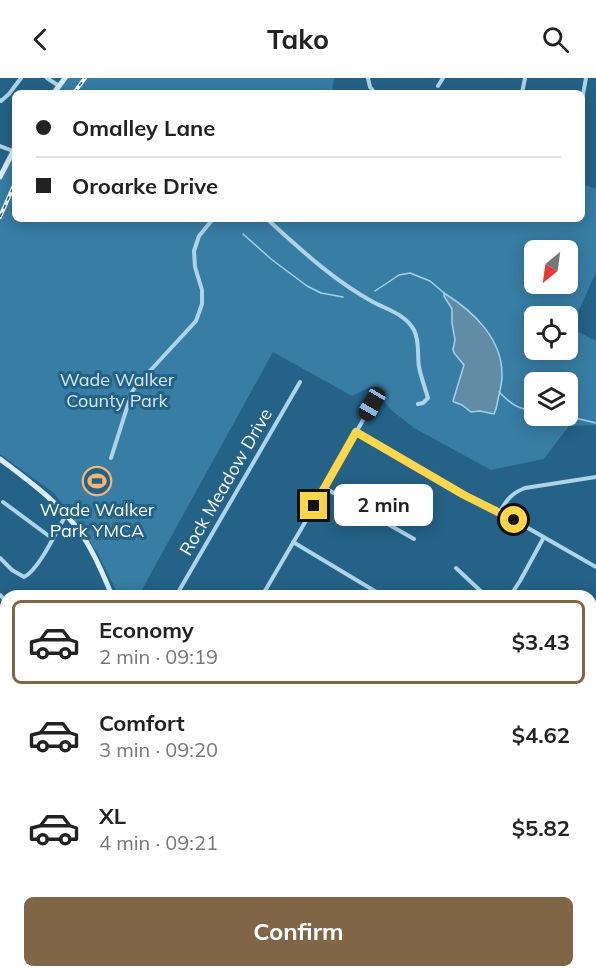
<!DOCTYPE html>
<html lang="en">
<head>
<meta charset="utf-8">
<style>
  body { margin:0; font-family:Mulish,sans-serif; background:#f6f6f6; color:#222; height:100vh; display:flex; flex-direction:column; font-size:22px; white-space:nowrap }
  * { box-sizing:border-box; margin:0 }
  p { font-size:20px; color:#767676 }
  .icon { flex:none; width:33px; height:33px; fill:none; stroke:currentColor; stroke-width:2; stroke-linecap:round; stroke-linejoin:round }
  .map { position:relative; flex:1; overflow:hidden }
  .drawer { position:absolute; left:0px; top:512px; width:597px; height:388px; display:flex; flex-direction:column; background:#fff; border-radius:18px 18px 0 0; box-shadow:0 3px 15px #0003 }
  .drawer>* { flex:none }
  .guide { position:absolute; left:12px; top:12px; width:573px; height:132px; border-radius:9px; box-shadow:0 3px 15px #0003; display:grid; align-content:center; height:132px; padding:0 24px; background:#fff }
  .needle { width:39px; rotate:209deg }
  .controls { position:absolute; left:524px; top:162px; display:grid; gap:12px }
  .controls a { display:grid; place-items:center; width:54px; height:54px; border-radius:9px; background:#fff; box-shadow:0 3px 15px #0003; font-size:30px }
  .end { position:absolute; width:27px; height:27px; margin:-14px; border:8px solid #ffd54a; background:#111; box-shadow:0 0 0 3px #111 }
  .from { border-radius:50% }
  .bubble { position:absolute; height:42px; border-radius:9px; background:#fff; box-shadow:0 3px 15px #0003; font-size:20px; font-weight:700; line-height:42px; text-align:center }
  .car { position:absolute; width:18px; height:36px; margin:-18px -9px; border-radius:8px; box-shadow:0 0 4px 2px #0007; background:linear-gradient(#222 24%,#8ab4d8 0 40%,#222 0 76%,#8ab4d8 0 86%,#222 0) }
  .guide b { display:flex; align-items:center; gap:21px; height:57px; font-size:22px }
  .guide b+b { border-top:2px solid #e0e0e0 }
  .guide i { width:15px; height:15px; background:#222 }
  ul { padding:10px 0 0; list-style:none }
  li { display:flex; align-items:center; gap:18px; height:84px; margin:0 12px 9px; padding:0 12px; border:3px solid transparent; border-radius:9px }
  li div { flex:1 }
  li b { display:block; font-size:22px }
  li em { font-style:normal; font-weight:700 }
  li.current { border-color:#806546 }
  li>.icon { width:54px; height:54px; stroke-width:1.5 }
  .primary-button { display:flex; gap:12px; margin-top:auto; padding:12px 24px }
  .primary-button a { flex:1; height:69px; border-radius:9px; background:#806546; color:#fff; font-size:24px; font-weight:700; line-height:69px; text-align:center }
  header { display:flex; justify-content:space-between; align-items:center; height:78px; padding:0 24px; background:#fff; font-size:27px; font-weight:700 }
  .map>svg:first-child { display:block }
  .green { fill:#387da4; fill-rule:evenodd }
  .water { fill:#628ca5; stroke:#a3d1ea; stroke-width:1.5 }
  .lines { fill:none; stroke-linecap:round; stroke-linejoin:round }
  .stream { stroke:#a3d1ea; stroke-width:1.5 }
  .minor { stroke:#afd4e9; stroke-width:4 }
  .tertiary { stroke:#afd4e9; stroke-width:4.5 }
  .secondary { stroke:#d9ecf7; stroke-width:5 }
  .rail-casing { stroke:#fff; stroke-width:4 }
  .rail { stroke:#246287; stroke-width:1.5; stroke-dasharray:4.5; stroke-linecap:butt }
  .route { stroke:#ffd54a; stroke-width:8 }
  .labels { text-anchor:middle; stroke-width:6; stroke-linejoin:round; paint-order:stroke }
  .park-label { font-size:18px; fill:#d3eaf7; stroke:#246287 }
  .street-label { font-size:18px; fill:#fff; stroke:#246287 }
  .poi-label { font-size:18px; fill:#fff; stroke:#246287 }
</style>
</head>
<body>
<header><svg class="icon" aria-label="back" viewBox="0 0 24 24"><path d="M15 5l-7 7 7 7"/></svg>Tako<svg class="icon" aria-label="search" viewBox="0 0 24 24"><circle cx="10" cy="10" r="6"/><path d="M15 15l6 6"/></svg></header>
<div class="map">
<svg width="596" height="899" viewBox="0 0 596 899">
  <rect width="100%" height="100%" fill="#246287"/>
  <path class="green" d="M61 0H334L332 15H49Z
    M15 59V141H582V106L596 111V194L571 250 596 263V347L569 348 544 381 491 392 414 350 391 332 372 308 352 318 273 274 139 517 119 518 97 474 55 416 0 376V94ZM534 172H567V206H534ZM534 238H567V272H534ZM534 304H567V338H534Z
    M596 735V860L591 859V739Z"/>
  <path class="water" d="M444 215C473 233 503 261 502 298 502 308 498 320 496 331L494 336 480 333 471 334 462 327 454 324 453 323 464 287 454 275 453 271 455 262 452 245V231L444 218Z"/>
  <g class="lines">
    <path class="stream" d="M243 156 271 181 307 208 321 215 343 219
      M375 213 399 197 410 195 430 203 444 215
      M499 314C510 325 518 332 534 332
      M567 338 596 345"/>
    <path class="minor" d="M47 0 59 8
      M368 0 370 9 375 15
      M438 8 443 0
      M522 15 525 0
      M0 22 1 23 9 16 21 0
      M582 22 586 0
      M0 68 13 73
      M267 141C300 171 333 202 373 224 388 232 405 236 414 252 420 264 417 276 419 289 421 299 425 310 428 320L423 325 418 326
      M356 354 464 417 500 434 596 489
      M111 380 132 314 136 308 196 243 202 226V212L195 189 194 173 199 158 213 141
      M325 410 414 461
      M3 424 53 461
      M500 434C506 422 512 415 525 410L596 399
      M293 464 383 518
      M0 480 12 492 24 499C39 492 57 452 66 437
      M456 490 486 518
      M0 517 6 523
      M176 518 300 304
      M262 518 325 410 372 326
      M510 518 520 503 544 459
      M591 552 595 548
      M591 569 596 572
      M0 586 6 581
      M0 757 6 760
      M53 894 62 899
      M97 894 101 899
      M319 894 322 899
      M285 899 287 894"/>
    <path class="tertiary" d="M591 681 596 678
      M177 899V894"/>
    <path class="secondary" d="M54 15 65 0
      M0 99 15 70
      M0 381C30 404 63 427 84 460 95 477 104 498 112 518
      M473 894 485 899"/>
    <g class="rail-casing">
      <path id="rail" d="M74 15 85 0
        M0 139 15 105"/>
    </g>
    <use href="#rail" class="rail"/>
  </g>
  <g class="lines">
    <path class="route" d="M314 428 356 354 464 417 514 442"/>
  </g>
  <defs>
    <g id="stadium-ring" transform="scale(1.5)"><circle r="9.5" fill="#246287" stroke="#f4b672" stroke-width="1.5"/><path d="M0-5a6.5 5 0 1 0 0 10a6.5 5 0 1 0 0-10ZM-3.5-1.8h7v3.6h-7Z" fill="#f4b672"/></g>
  </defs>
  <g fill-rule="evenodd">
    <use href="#stadium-ring" x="97" y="403"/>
  </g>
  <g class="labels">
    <g class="park-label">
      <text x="117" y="308">Wade Walker<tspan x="117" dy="21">County Park</tspan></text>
    </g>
    <g class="street-label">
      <text transform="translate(226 404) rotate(-60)" y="6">Rock Meadow Drive</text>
    </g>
    <g class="poi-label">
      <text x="97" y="438">Wade Walker<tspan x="97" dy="21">Park YMCA</tspan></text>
    </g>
  </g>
</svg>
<div class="controls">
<a><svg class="needle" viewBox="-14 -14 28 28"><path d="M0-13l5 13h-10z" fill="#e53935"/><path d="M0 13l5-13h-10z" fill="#767676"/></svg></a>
<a><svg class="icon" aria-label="locate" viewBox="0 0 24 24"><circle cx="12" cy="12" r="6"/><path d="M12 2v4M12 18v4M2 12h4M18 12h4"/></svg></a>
<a><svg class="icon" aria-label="layers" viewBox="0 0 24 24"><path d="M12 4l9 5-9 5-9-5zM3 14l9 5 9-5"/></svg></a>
</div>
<i class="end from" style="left:514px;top:442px"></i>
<i class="end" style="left:314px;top:428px"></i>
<div class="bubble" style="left:334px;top:406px;width:99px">2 min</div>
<i class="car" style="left:372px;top:326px;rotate:210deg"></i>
<div class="guide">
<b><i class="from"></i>Omalley Lane</b>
<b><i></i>Oroarke Drive</b>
</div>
<section class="drawer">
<ul>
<li class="current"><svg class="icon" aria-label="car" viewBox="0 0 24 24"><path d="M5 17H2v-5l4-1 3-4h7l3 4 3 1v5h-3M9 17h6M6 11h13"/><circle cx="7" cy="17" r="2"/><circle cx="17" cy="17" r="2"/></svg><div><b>Economy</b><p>2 min · 09:19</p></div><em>$3.43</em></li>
<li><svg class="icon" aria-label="car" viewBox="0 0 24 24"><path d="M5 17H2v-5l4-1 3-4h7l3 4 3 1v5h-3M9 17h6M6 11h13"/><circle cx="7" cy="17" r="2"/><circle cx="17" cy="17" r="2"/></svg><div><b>Comfort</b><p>3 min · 09:20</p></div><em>$4.62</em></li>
<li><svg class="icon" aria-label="car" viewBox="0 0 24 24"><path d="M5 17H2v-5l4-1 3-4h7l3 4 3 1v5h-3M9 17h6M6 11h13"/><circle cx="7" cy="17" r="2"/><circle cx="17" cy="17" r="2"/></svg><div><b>XL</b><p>4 min · 09:21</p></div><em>$5.82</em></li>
</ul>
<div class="primary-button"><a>Confirm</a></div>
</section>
</div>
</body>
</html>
